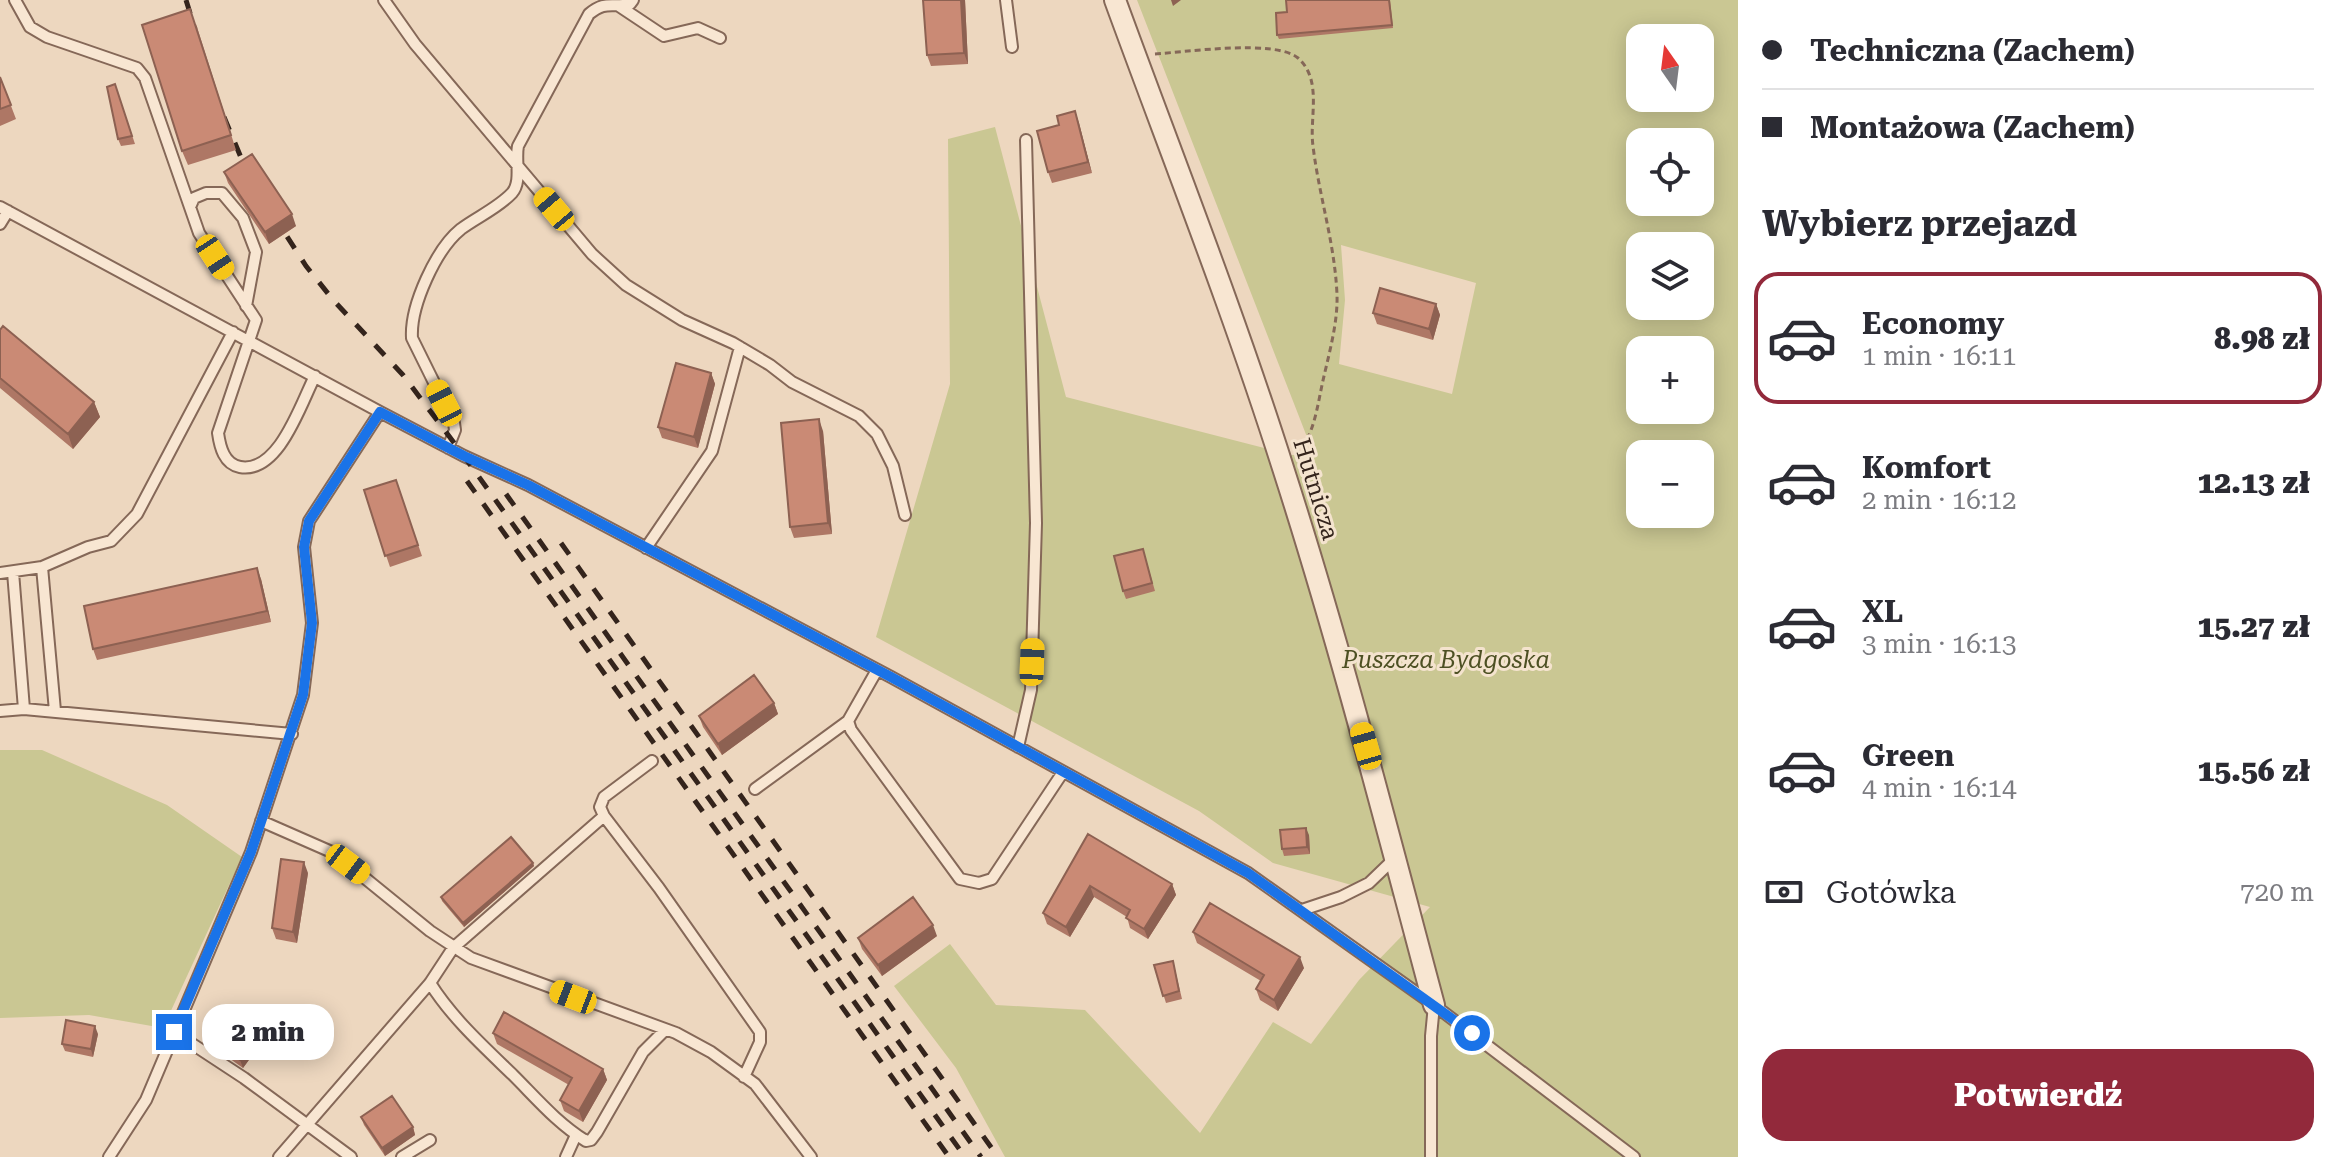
<!DOCTYPE html>
<html lang="pl">
<head>
<meta charset="utf-8">
<style>
  body { margin:0; font-family:"Roboto Serif",serif; background:#f7f7f7; color:#2b2b33; height:100vh; display:flex; flex-direction:column; font-size:30px; white-space:nowrap }
  * { box-sizing:border-box; margin:0 }
  p { font-size:26px; color:#7c7c81 }
  .icon { flex:none; width:44px; height:44px; fill:none; stroke:currentColor; stroke-width:2; stroke-linecap:round; stroke-linejoin:round }
  .map { position:relative; flex:1; overflow:hidden }
  .side { display:flex; flex-direction:column; background:#fff; width:600px }
  .side>* { flex:none }
  .hud { display:grid; align-content:center; height:176px; padding:0 24px; background:#fff }
  .needle { width:52px; rotate:346deg }
  .controls { position:absolute; left:1626px; top:24px; display:grid; gap:16px }
  .controls a { display:grid; place-items:center; width:88px; height:88px; border-radius:16px; background:#fff; box-shadow:0 4px 20px #0003; font-size:40px }
  .end { position:absolute; width:36px; height:36px; margin:-18px; border:10px solid #1a73e8; background:#fff; box-shadow:0 0 0 4px #fff }
  .from { border-radius:50% }
  .bubble { position:absolute; height:56px; border-radius:24px; background:#fff; box-shadow:0 4px 20px #0003; font-size:26px; font-weight:800; line-height:56px; text-align:center }
  .car { position:absolute; width:24px; height:48px; margin:-24px -12px; border-radius:10px; box-shadow:0 0 6px 2px #0007; background:linear-gradient(#f5c518 24%,#345 0 40%,#f5c518 0 76%,#345 0 86%,#f5c518 0) }
  .hud b { display:flex; align-items:center; gap:28px; height:76px; font-size:30px }
  .hud b+b { border-top:2px solid #e1e1e2 }
  .hud i { width:20px; height:20px; background:#2b2b33 }
  ul { padding:0; list-style:none }
  li { display:flex; align-items:center; gap:24px; height:132px; margin:0 16px 12px; padding:0 8px; border:4px solid transparent; border-radius:24px }
  li div { flex:1 }
  li b { display:block; font-size:30px }
  li em { font-style:normal; font-weight:800 }
  li.current { border-color:#92293b }
  li>.icon { width:72px; height:72px; stroke-width:1.5 }
  h2 { padding:0 24px; font-size:36px; line-height:96px }
  .pay { display:flex; align-items:center; gap:20px; height:88px; padding:0 24px; font-size:30px }
  .pay p { margin-inline-start:auto }
  .cta { display:flex; gap:16px; margin-top:auto; padding:16px 24px }
  .cta a { flex:1; height:92px; border-radius:24px; background:#92293b; color:#fff; font-size:32px; font-weight:800; line-height:92px; text-align:center }
  main { display:flex; flex:1; min-height:0 }
  .map>svg:first-child { display:block }
  .green { fill:#cac793; fill-rule:evenodd }
  .lines { fill:none; stroke-linecap:round; stroke-linejoin:round }
  .service-casing { stroke:#856858; stroke-width:14 }
  .minor-casing { stroke:#856858; stroke-width:24 }
  .path { stroke:#856858; stroke-width:3; stroke-dasharray:6 4; stroke-linecap:butt }
  .service { stroke:#f8e6d2; stroke-width:10 }
  .minor { stroke:#f8e6d2; stroke-width:20 }
  .rail { stroke:#34241c; stroke-width:5; stroke-dasharray:14 14; stroke-linecap:butt }
  .wall { fill:#ae7765 }
  .shaded-wall { fill:#8d6152 }
  .building { fill:#ca8a75; stroke:#8d6152; stroke-width:2 }
  .route { stroke:#1a73e8; stroke-width:10 }
  .labels { text-anchor:middle; stroke-width:6; stroke-linejoin:round; paint-order:stroke }
  .street-label { font-size:24px; fill:#34241c; stroke:#f4e3ce }
  .park-label { font-size:24px; font-style:italic; fill:#4d5023; stroke:#f4e3ce }
</style>
</head>
<body>
<main>
<div class="map">
<svg width="1738" height="1157" viewBox="0 0 1738 1157">
  <rect width="100%" height="100%" fill="#edd7bf"/>
  <path class="green" d="M1137 0H1738V1157H1005L956 1068 894 986 950 944 996 1005 1085 1010 1200 1133 1273 1022 1311 1044 1359 980 1430 907 1273 863 1199 811 876 637 950 384 948 139 995 127 1066 397 1291 455H1314ZM1640 38H1700V98H1640ZM1640 142H1700V202H1640ZM1341 245 1476 283 1452 394 1339 364 1345 300ZM1640 246H1700V306H1640ZM1640 350H1700V410H1640ZM1640 454H1700V514H1640Z
    M0 750H42L167 805 242 857 163 1028 89 1015 0 1018Z"/>
  <g class="lines">
    <g class="service-casing">
      <path id="service" d="M15 0 30 27 47 37 137 68 145 78 199 233 256 320 218 433C220 447 224 464 240 467 279 474 301 403 315 376
        M384 0 415 44 592 254 626 285 682 320 733 343 770 365 792 382 859 416 877 434 893 466 905 515
        M1006 0 1012 47
        M619 6 664 36 698 28 720 38
        M0 207 380 412 464 456 528 485 891 677 1248 873 1434 1005 1634 1157
        M190 207 194 198 206 193H222L243 218 256 252 246 306
        M0 224 8 211
        M448 448 455 430 454 423 412 338C410 306 436 249 461 229 477 217 498 208 512 193 522 182 515 160 518 146L589 14C606 0 611 8 630 4L633 0
        M646 548 712 451 740 347
        M42 567 55 711
        M13 572 24 709 292 734
        M0 573 42 567 88 547 111 541 137 514 233 332
        M877 670 848 721 851 730 960 879 979 883 992 879 1063 772
        M0 711 24 709
        M1018 747 1031 690 1036 523 1026 140
        M755 789 848 721
        M604 816 659 888 760 1032V1042L744 1077
        M261 821 334 853 430 931 471 958 676 1033 711 1052 755 1084 811 1157
        M1302 910 1341 897 1369 883 1395 858
        M430 983C452 1018 483 1046 513 1075 537 1099 557 1123 586 1141L591 1140 597 1132 643 1052 665 1030
        M174 1032 244 1078 351 1157
        M109 1157 146 1100 251 852 303 695 312 623 304 547 309 521 380 412
        M279 1157 430 983 453 948 604 816 600 807 604 797 652 761
        M402 1157 430 1140
        M566 1157 576 1135
        M1431 1157V1036L1434 1005"/>
    </g>
    <g class="minor-casing">
      <path id="minor" d="M1115 0C1172 156 1233 310 1283 468 1340 645 1386 825 1434 1005"/>
    </g>
    <path class="path" d="M1155 54C1185 52 1276 39 1298 58 1323 80 1309 118 1313 146 1319 196 1335 244 1337 295 1338 324 1328 357 1322 385 1317 409 1314 432 1299 453"/>
    <use href="#service" class="service"/>
    <use href="#minor" class="minor"/>
    <path class="rail" d="M186 0 195 29
      M224 117 250 179
      M272 213 306 266 334 301 403 375 464 456 965 1157
      M467 481 949 1157
      M506 494 981 1157
      M561 543 998 1157"/>
  </g>
  <path class="wall" d="M965 0 968 64 931 66 927 55Z
    M1390 0 1393 28 1279 39 1277 35Z
    M196 24 236 150 188 165 182 151Z
    M0 77 16 119 0 126Z
    M115 84 135 144 121 146 118 139Z
    M1075 111 1092 173 1052 183 1048 172 1059 125Z
    M224 172 296 226 269 244 228 183Z
    M1436 304 1440 315 1433 340 1377 324 1373 313Z
    M0 330 94 402 100 417 73 449 0 388Z
    M711 373 715 384 698 448 662 438 658 427Z
    M823 431 832 534 794 538 790 527Z
    M396 480 422 556 390 567 364 490Z
    M1143 549 1155 591 1126 599 1123 591Z
    M261 579 271 622 97 660 93 649Z
    M774 703 778 714 722 755 703 727 699 716Z
    M1088 834 1172 884 1176 895 1148 939 1130 928 1127 917 1094 897 1070 937 1047 924 1043 913Z
    M1309 835 1310 854 1284 856 1282 849Z
    M533 863 534 866 464 927 442 901 441 897Z
    M308 873 297 943 276 939 272 928Z
    M1193 932 1304 968 1278 1011 1260 1000 1256 989 1261 981 1197 943Z
    M937 936 882 976 862 949 858 938Z
    M1173 961 1182 999 1166 1003 1154 965Z
    M262 1031 265 1038 243 1068 212 1046 209 1039Z
    M493 1033 603 1069 607 1080 583 1122 564 1111 560 1100 569 1085 497 1044Z
    M98 1034 93 1057 65 1051 62 1044Z
    M361 1117 413 1127 415 1135 385 1156 364 1125Z"/>
  <path class="shaded-wall" d="M961 0H965L968 64 964 53Z
    M1171 0H1181L1173 6Z
    M1075 111 1079 123 1092 173 1088 162Z
    M292 214 296 226 269 244 265 232Z
    M1436 304 1440 315 1433 340 1429 329Z
    M711 373 715 384 698 448 694 437Z
    M94 402 100 417 73 449 68 434Z
    M819 419 823 431 832 534 828 523Z
    M257 568 261 579 271 622 267 611Z
    M774 703 778 714 722 755 718 744Z
    M1306 828 1309 835 1310 854 1307 847Z
    M304 862 308 873 297 943 293 932Z
    M533 863 534 866 464 927 463 923Z
    M1172 884 1176 895 1148 939 1144 929Z
    M1090 886 1094 897 1070 937 1066 927Z
    M933 925 937 936 882 976 878 965Z
    M1300 957 1304 968 1278 1011 1274 1000Z
    M95 1026 98 1034 93 1057 91 1049Z
    M262 1031 265 1038 243 1068 240 1060Z
    M603 1069 607 1080 583 1122 579 1111Z
    M413 1127 415 1135 385 1156 382 1148Z"/>
  <path class="building" d="M923 0H961L964 53 927 55Z
    M1286 0H1389L1392 25 1277 35 1276 13 1287 12Z
    M190 9 231 135 182 151 142 25Z
    M0 77 11 105 0 109Z
    M115 84 132 136 118 139 107 87Z
    M1075 111 1088 162 1048 172 1037 131 1059 125 1057 116Z
    M252 154 292 214 265 232 224 172Z
    M1380 288 1436 304 1429 329 1373 313Z
    M3 326 94 402 68 434 0 378V330Z
    M676 363 711 373 694 437 658 427Z
    M819 419 828 523 790 527 781 423Z
    M396 480 418 545 385 556 364 490Z
    M1143 549 1152 583 1123 591 1114 556Z
    M257 568 267 611 93 649 84 606Z
    M754 675 774 703 718 744 699 716Z
    M1306 828 1307 847 1282 849 1280 830Z
    M1088 834 1172 884 1144 929 1126 918 1130 910 1090 886 1066 927 1043 913Z
    M511 837 533 863 463 923 441 897Z
    M281 859 304 862 293 932 272 928Z
    M913 897 933 925 878 965 858 938Z
    M1210 903 1300 957 1274 1000 1256 989 1264 975 1193 932Z
    M1173 961 1179 991 1163 996 1154 965Z
    M231 1008 262 1031 240 1060 209 1039Z
    M504 1012 603 1069 579 1111 560 1100 572 1078 493 1033Z
    M66 1020 95 1026 91 1049 62 1044Z
    M392 1096 413 1127 382 1148 361 1117Z"/>
  <g class="lines">
    <path class="route" d="M174 1032 251 852 303 695 312 623 304 547 309 521 380 412 464 456 528 485 891 677 1248 873 1472 1033"/>
  </g>
  <g class="labels">
    <g class="street-label">
      <text transform="translate(1316 489) rotate(73)" y="8">Hutnicza</text>
    </g>
    <g class="park-label">
      <text x="1446" y="668">Puszcza Bydgoska</text>
    </g>
  </g>
</svg>
<div class="controls">
<a><svg class="needle" viewBox="-14 -14 28 28"><path d="M0-13l5 13h-10z" fill="#e53935"/><path d="M0 13l5-13h-10z" fill="#7c7c81"/></svg></a>
<a><svg class="icon" aria-label="locate" viewBox="0 0 24 24"><circle cx="12" cy="12" r="6"/><path d="M12 2v4M12 18v4M2 12h4M18 12h4"/></svg></a>
<a><svg class="icon" aria-label="layers" viewBox="0 0 24 24"><path d="M12 4l9 5-9 5-9-5zM3 14l9 5 9-5"/></svg></a>
<a>+</a>
<a>−</a>
</div>
<i class="end from" style="left:1472px;top:1033px"></i>
<i class="end" style="left:174px;top:1032px"></i>
<div class="bubble" style="left:202px;top:1004px;width:132px">2 min</div>
<i class="car" style="left:554px;top:209px;rotate:320deg"></i>
<i class="car" style="left:215px;top:257px;rotate:147deg"></i>
<i class="car" style="left:444px;top:403px;rotate:333deg"></i>
<i class="car" style="left:1032px;top:662px;rotate:2deg"></i>
<i class="car" style="left:1366px;top:746px;rotate:344deg"></i>
<i class="car" style="left:348px;top:864px;rotate:127deg"></i>
<i class="car" style="left:573px;top:997px;rotate:291deg"></i>
</div>
<section class="side">
<div class="hud">
<b><i class="from"></i>Techniczna (Zachem)</b>
<b><i></i>Montażowa (Zachem)</b>
</div>
<h2>Wybierz przejazd</h2>
<ul>
<li class="current"><svg class="icon" aria-label="car" viewBox="0 0 24 24"><path d="M5 17H2v-5l4-1 3-4h7l3 4 3 1v5h-3M9 17h6M6 11h13"/><circle cx="7" cy="17" r="2"/><circle cx="17" cy="17" r="2"/></svg><div><b>Economy</b><p>1 min · 16:11</p></div><em>8.98 zł</em></li>
<li><svg class="icon" aria-label="car" viewBox="0 0 24 24"><path d="M5 17H2v-5l4-1 3-4h7l3 4 3 1v5h-3M9 17h6M6 11h13"/><circle cx="7" cy="17" r="2"/><circle cx="17" cy="17" r="2"/></svg><div><b>Komfort</b><p>2 min · 16:12</p></div><em>12.13 zł</em></li>
<li><svg class="icon" aria-label="car" viewBox="0 0 24 24"><path d="M5 17H2v-5l4-1 3-4h7l3 4 3 1v5h-3M9 17h6M6 11h13"/><circle cx="7" cy="17" r="2"/><circle cx="17" cy="17" r="2"/></svg><div><b>XL</b><p>3 min · 16:13</p></div><em>15.27 zł</em></li>
<li><svg class="icon" aria-label="car" viewBox="0 0 24 24"><path d="M5 17H2v-5l4-1 3-4h7l3 4 3 1v5h-3M9 17h6M6 11h13"/><circle cx="7" cy="17" r="2"/><circle cx="17" cy="17" r="2"/></svg><div><b>Green</b><p>4 min · 16:14</p></div><em>15.56 zł</em></li>
</ul>
<div class="pay"><svg class="icon" aria-label="cash" viewBox="0 0 24 24"><path d="M3 7h18v10H3z"/><circle cx="12" cy="12" r="2"/></svg>Gotówka<p>720 m</p></div>
<div class="cta"><a>Potwierdź</a></div>
</section>
</main>
</body>
</html>
